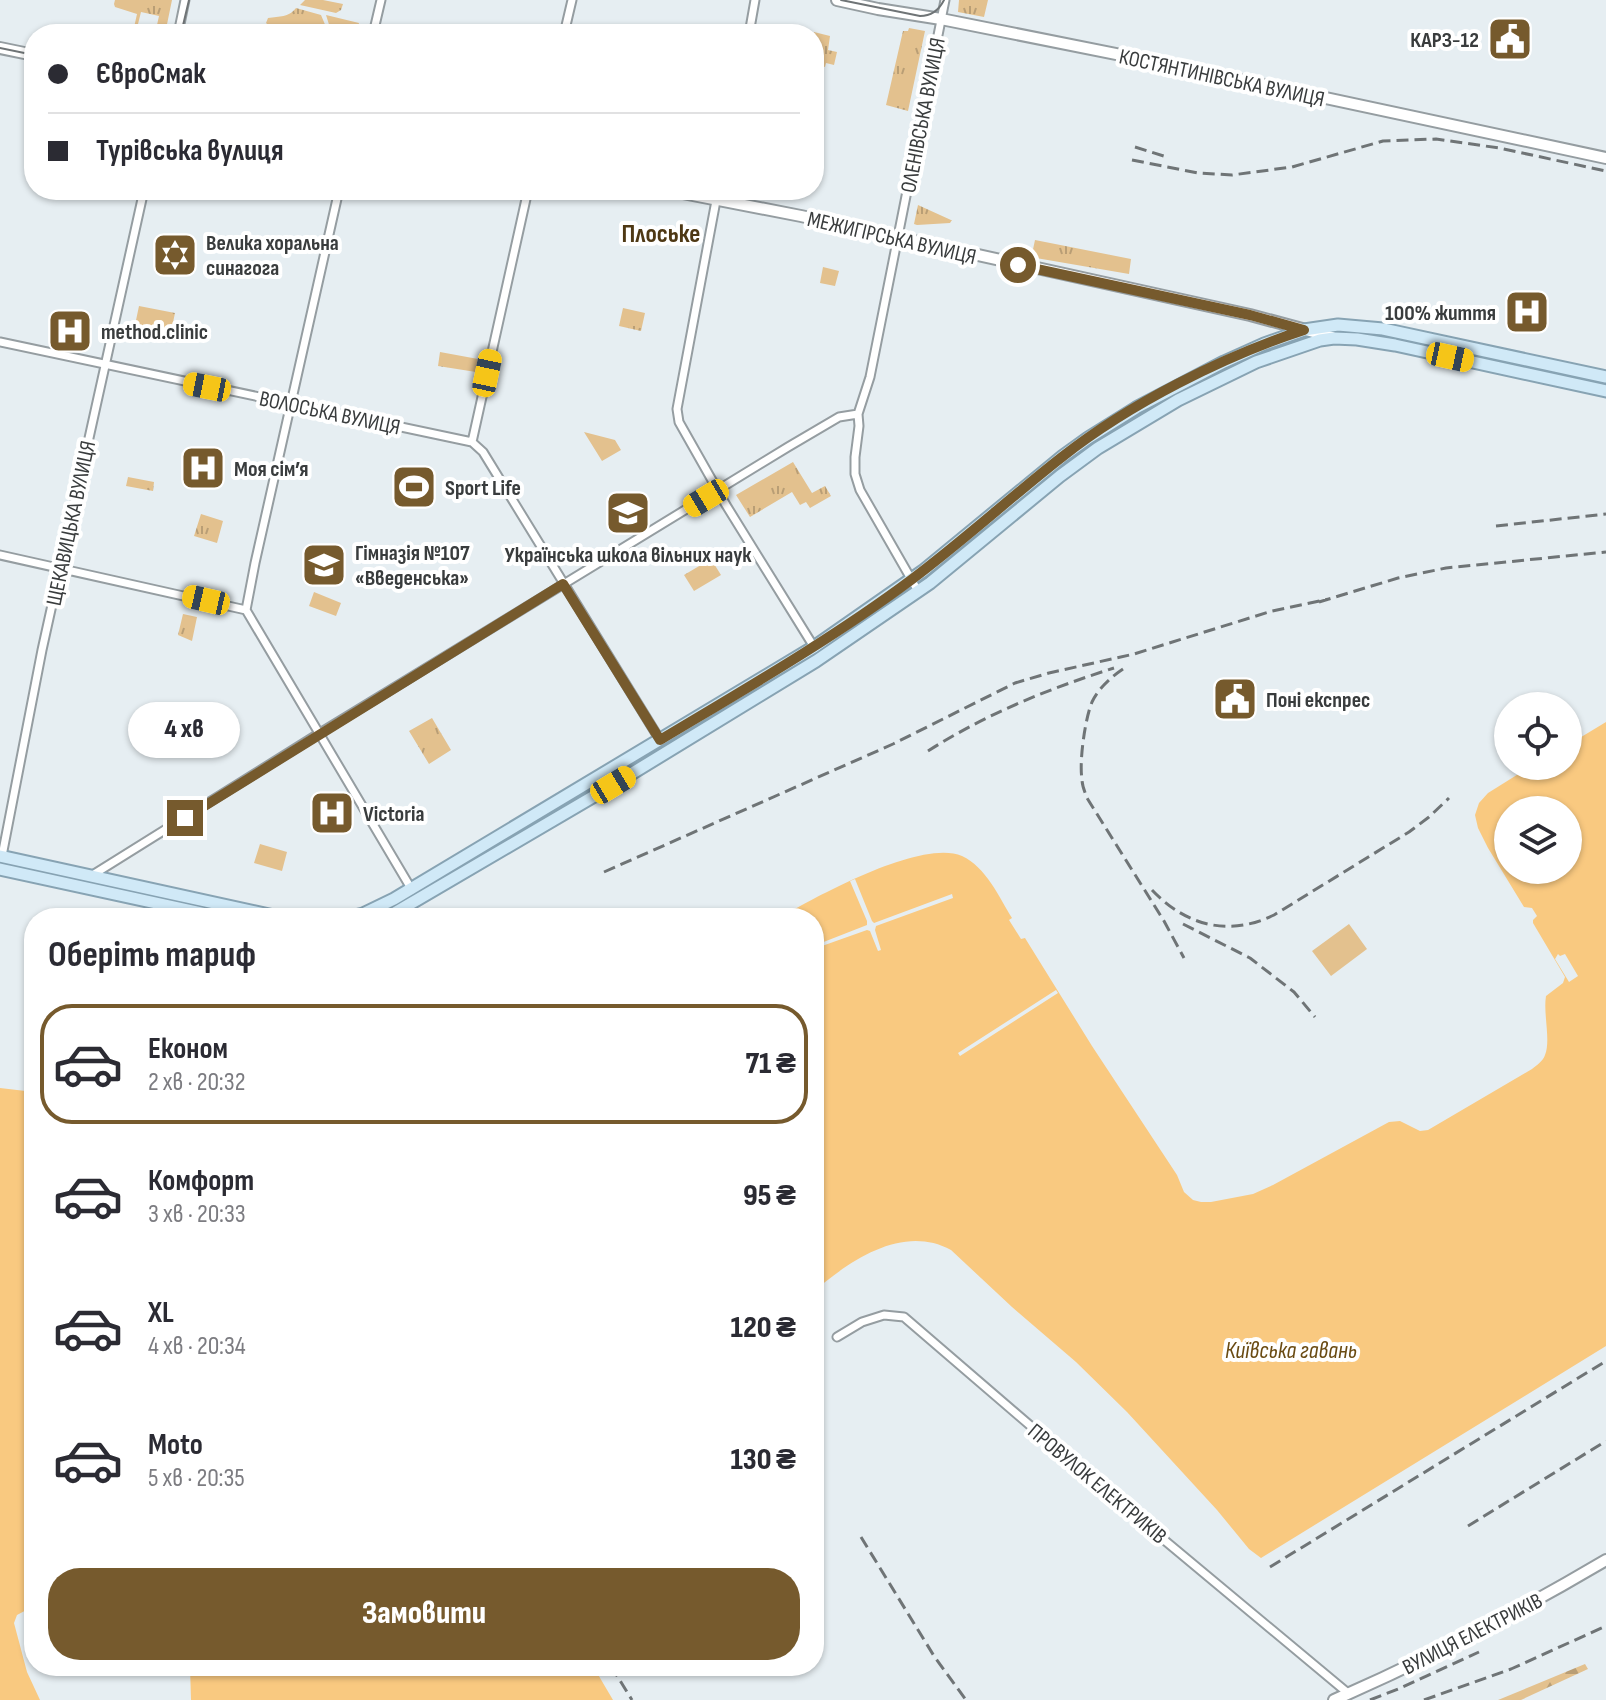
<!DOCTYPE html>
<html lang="uk">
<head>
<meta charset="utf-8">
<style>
  body { margin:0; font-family:"Sofia Sans Condensed",sans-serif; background:#f7f7f7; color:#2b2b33; height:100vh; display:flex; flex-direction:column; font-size:30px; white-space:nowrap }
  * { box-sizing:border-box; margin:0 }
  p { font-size:26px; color:#7c7c81 }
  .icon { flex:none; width:44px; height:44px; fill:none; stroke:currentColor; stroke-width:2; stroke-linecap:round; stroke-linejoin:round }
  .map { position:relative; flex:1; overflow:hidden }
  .sheet { position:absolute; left:24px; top:908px; width:800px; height:768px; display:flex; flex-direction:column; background:#fff; border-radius:32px; box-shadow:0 2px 6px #0004 }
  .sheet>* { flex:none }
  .hud { position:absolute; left:24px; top:24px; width:800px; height:176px; border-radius:32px; box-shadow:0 2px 6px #0004; display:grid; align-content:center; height:176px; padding:0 24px; background:#fff }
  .controls { position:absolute; left:1494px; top:692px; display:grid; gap:16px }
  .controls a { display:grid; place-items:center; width:88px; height:88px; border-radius:50%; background:#fff; box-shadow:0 2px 6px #0004; font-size:40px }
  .end { position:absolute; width:36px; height:36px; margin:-18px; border:10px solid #765a2d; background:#fff; box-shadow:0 0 0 4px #fff }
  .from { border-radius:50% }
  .bubble { position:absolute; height:56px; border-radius:28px; background:#fff; box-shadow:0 2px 6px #0004; font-size:26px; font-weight:800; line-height:56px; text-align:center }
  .car { position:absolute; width:24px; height:48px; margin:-24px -12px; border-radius:10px; box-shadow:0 0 6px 2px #0007; background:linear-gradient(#f5c518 24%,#345 0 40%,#f5c518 0 76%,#345 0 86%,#f5c518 0) }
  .hud b { display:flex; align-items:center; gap:28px; height:76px; font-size:30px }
  .hud b+b { border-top:2px solid #e1e1e2 }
  .hud i { width:20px; height:20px; background:#2b2b33 }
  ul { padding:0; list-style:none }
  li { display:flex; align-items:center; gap:24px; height:120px; margin:0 16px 12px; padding:0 8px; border:4px solid transparent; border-radius:32px }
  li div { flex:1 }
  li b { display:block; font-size:30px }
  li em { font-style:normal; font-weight:800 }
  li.selected { border-color:#765a2d }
  li>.icon { width:72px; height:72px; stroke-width:1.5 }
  h2 { padding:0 24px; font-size:36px; line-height:96px }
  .action { display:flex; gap:16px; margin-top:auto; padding:16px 24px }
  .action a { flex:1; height:92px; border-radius:32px; background:#765a2d; color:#fff; font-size:32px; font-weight:800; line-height:92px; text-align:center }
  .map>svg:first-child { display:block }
  .grass { fill:url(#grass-tufts) }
  .forest { fill:url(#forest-firs) }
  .pitch { fill:#e3c18e }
  .water { fill:#f9c980; fill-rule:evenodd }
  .pier { fill:#e6eef2 }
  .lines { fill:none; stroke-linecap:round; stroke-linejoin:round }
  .street-casing { stroke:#959da1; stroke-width:11 }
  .secondary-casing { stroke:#959da1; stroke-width:14 }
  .primary-casing { stroke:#87a3b3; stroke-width:15 }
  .street { stroke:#fff; stroke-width:7 }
  .secondary { stroke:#fff; stroke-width:10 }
  .primary { stroke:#d0e9f7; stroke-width:11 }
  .tram { stroke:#6f7476; stroke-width:2 }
  .rail { stroke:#6f7476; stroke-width:3; stroke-dasharray:12 6; stroke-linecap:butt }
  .route { stroke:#765a2d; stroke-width:10 }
  .labels { text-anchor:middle; stroke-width:8; stroke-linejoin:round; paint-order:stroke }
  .poi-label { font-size:22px; font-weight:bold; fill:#393c3d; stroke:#fff; text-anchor:start }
  .street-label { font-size:22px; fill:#393c3d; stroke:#fff }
  .water-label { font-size:24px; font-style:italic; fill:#6a4b13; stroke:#fff }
  .quarter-label { font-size:26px; font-weight:bold; fill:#4e3814; stroke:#fff }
</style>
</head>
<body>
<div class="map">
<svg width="1606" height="1700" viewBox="0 0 1606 1700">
  <defs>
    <pattern id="grass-tufts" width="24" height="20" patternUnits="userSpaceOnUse" patternTransform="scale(2)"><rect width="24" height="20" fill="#e3c18e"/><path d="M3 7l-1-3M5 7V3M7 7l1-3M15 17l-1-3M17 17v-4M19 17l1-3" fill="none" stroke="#b99e75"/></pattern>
    <pattern id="forest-firs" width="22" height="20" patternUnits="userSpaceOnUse" patternTransform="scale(2)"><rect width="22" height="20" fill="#e3c18e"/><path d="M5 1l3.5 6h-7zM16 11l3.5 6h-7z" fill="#b99e75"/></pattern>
  </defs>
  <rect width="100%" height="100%" fill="#e6eef2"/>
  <path class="grass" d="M115 0H172L165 34H155L159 16 141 12 136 32H133L137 14 115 7 114 4Z
    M305 0H323L343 4 341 10 336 13 300 5Z
    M959 0H988L984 17 958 12Z
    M296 8 321 15 329 34H278L266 23 268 18C280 16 288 18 296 8Z
    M326 15 359 23 356 34H332Z
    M909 28 925 31 908 111 886 105 903 31H908Z
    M814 32 830 36 828 50 837 52 834 65 826 63 825 67 814 64 817 42 814 41Z
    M918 205 951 220H952L950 223 917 225 914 224Z
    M1035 240 1131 259 1129 274 1036 258 1032 254Z
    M823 267 839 271 835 286 820 283Z
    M139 306 175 313 171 332 135 325Z
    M623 308 645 313 641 331 619 326Z
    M440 352 478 359 476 372 438 366Z
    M584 432 615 440 621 450 602 461Z
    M793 462 812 493 825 486 831 496 810 508 806 502 800 505 792 492 750 517 736 495Z
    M128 477 154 482 153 491 126 486Z
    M201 514 223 521 217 543 194 536Z
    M711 559 721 575 694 591 684 575Z
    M183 614 197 617 192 641 178 635Z
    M432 718 451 750 429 764 409 731Z"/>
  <path class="forest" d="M1585 1664 1588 1669 1521 1700H1498Z"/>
  <path class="pitch" d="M314 592 341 603 336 616 309 606Z
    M260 844 287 852 282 871 254 863Z
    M1349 924 1367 949 1331 976 1312 951Z"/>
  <path class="water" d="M1606 722V1346L1261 1558 1249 1549 1217 1510 1127 1412 1076 1362 1012 1307 951 1250C903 1224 851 1260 814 1291V918H779C815 897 922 838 962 856 986 867 999 897 1012 918L1009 920 1021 939 1025 938 1092 1046 1177 1175 1184 1192 1193 1200 1201 1202H1211L1253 1194 1273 1185 1389 1122 1400 1121 1420 1131 1428 1130 1532 1069C1537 1065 1543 1061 1545 1055 1551 1040 1543 1014 1546 996L1563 983 1565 977 1533 923V920L1537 916 1532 908 1524 907 1488 848 1478 828 1475 815 1479 803 1488 793 1531 766H1568V745ZM1508 810H1568V870H1508Z
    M0 1088 34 1092V1606L17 1615 14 1623 27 1672 40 1700H0Z
    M190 1666H593L613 1700H191Z"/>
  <path class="pier" d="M855 879 872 921 874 923 952 894 953 898 876 926 875 930 881 950 878 951 870 931 867 930 822 946 821 943 867 925V921L850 881Z
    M1558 954 1560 956 1565 954 1578 976 1569 982 1555 959Z
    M1056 990 1058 993 960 1056 958 1053Z"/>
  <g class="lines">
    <g class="street-casing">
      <path id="street" d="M178 34 185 0
        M373 34 381 0
        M564 34 572 0
        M749 34 755 0
        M528 190 472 442 483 452 660 740
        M718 190 677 409 679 422 726 505 814 647
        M0 342 472 442
        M0 555 246 610 412 890
        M918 591 860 490 855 474V457L859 426 858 414 870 377 945 0
        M246 610 255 563 339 190
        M2 856 42 650 144 190
        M91 876 320 733 788 447 839 417 858 414
        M837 1337 862 1322 884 1315 904 1317 1133 1514 1349 1694"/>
    </g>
    <g class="secondary-casing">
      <path id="secondary" d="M837 0 878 9 941 19 1176 66 1606 158
        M0 48 34 55
        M667 190 801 216 1250 315 1332 337
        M1334 1700C1428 1659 1518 1612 1606 1560"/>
    </g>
    <g class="primary-casing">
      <path id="primary" d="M0 856 283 918
        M0 869 225 918
        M347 918 363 914 394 899 814 647 923 571 1063 456 1088 438 1136 408 1224 362 1264 344 1304 330 1338 325 1383 329 1606 377
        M386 918 613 785 816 661 930 583 1060 476 1098 448 1178 400 1256 362 1320 340 1334 338 1357 339 1395 345 1606 391"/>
    </g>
    <use href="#street" class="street"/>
    <use href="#secondary" class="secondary"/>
    <use href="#primary" class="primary"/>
    <path class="tram" d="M841 0 920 16C931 16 939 10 944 0
      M181 34 189 0
      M0 48 34 55"/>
    <path class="rail" d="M1135 147 1167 157
      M1132 160 1198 173 1232 175 1292 167 1383 141 1436 139 1499 148 1606 171
      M1496 526 1606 514
      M1319 602 1398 578 1446 568 1606 552
      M1123 669C1111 677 1098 689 1092 702 1085 719 1079 762 1082 779 1082 786 1085 792 1087 798L1164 921 1184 958
      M928 751C986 714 1048 689 1114 668
      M604 872 893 744 1015 683 1049 673 1134 654 1272 611 1329 599
      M1152 890C1186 926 1229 937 1274 915L1409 832 1429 817 1449 798
      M1183 924 1250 958 1294 992 1315 1017
      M1468 1526 1606 1441
      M861 1537 934 1656 966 1700
      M1270 1567 1606 1361
      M611 1666 632 1700
      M1370 1700 1398 1689 1479 1652
      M1424 1700 1511 1669 1606 1626"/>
  </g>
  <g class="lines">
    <path class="route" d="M185 818 563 584 660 740C745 689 832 639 911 580 963 541 1011 497 1062 457 1129 404 1224 356 1304 330L1250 315 1018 265"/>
  </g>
  <defs>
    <g id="civic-square" transform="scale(2.3)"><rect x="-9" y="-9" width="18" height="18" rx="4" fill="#765a2d" stroke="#fff"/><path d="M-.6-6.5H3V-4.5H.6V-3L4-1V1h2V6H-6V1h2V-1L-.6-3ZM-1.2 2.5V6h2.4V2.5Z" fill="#fff"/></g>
    <g id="synagogue-square" transform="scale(2.3)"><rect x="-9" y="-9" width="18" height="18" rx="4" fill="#765a2d" stroke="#fff"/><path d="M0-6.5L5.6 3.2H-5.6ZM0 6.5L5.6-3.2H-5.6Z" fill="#fff"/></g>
    <g id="hospital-square" transform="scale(2.3)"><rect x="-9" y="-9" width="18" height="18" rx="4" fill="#765a2d" stroke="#fff"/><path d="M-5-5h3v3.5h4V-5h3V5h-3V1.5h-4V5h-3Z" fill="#fff"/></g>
    <g id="stadium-square" transform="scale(2.3)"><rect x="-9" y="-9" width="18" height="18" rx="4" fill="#765a2d" stroke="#fff"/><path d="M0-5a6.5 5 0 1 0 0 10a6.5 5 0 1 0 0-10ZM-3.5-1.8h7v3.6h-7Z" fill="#fff"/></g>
    <g id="school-square" transform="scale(2.3)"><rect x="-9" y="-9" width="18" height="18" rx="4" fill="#765a2d" stroke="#fff"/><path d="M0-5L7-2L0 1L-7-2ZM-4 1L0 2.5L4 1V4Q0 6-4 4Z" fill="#fff"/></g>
  </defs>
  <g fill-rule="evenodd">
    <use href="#civic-square" x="1510" y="39"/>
    <use href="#synagogue-square" x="175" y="255"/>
    <use href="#hospital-square" x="1527" y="312"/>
    <use href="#hospital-square" x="70" y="331"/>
    <use href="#hospital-square" x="203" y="468"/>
    <use href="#stadium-square" x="414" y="487"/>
    <use href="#school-square" x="628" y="513"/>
    <use href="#school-square" x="324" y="565"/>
    <use href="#civic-square" x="1235" y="699"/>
    <use href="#hospital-square" x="332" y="813"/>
  </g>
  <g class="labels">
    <g class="poi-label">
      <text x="1479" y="47" text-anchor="end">КАРЗ-12</text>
      <text x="206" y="250">Велика хоральна<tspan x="206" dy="25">синагога</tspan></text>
      <text x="1496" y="320" text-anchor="end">100% життя</text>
      <text x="101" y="339">method.clinic</text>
      <text x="234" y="476">Моя сім’я</text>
      <text x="445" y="495">Sport Life</text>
      <text x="355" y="560">Гімназія №107<tspan x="355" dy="25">«Введенська»</tspan></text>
      <text x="628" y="562" text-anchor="middle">Українська школа вільних наук</text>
      <text x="1266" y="707">Поні експрес</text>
      <text x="363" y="821">Victoria</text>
    </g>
    <g class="street-label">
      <text transform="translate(1222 77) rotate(12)" y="8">КОСТЯНТИНІВСЬКА ВУЛИЦЯ</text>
      <text transform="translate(922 115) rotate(-79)" y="8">ОЛЕНІВСЬКА ВУЛИЦЯ</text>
      <text transform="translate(892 237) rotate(13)" y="8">МЕЖИГІРСЬКА ВУЛИЦЯ</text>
      <text transform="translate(330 412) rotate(12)" y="8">ВОЛОСЬКА ВУЛИЦЯ</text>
      <text transform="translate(70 523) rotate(-78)" y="8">ЩЕКАВИЦЬКА ВУЛИЦЯ</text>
      <text transform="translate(1098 1483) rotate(40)" y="8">ПРОВУЛОК ЕЛЕКТРИКІВ</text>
      <text transform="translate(1472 1633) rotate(-27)" y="8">ВУЛИЦЯ ЕЛЕКТРИКІВ</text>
    </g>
    <g class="water-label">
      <text x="1291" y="1358">Київська гавань</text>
    </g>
    <g class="quarter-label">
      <text x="661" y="242">Плоське</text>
    </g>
  </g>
</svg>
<div class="controls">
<a><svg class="icon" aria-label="locate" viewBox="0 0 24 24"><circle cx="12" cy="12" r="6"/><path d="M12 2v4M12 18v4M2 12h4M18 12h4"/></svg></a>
<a><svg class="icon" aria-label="layers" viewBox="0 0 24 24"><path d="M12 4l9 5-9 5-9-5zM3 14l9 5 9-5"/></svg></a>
</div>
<i class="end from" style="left:1018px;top:265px"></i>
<i class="end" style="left:185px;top:818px"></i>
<div class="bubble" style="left:128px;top:702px;width:112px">4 хв</div>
<i class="car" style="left:1450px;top:357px;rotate:102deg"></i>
<i class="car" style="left:487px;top:373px;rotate:12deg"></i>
<i class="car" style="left:207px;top:387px;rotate:281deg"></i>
<i class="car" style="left:706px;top:498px;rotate:239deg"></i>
<i class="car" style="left:206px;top:600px;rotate:283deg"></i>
<i class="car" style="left:613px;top:785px;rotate:59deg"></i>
<div class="hud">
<b><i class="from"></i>ЄвроСмак</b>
<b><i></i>Турівська вулиця</b>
</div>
<section class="sheet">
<h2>Оберіть тариф</h2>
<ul>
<li class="selected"><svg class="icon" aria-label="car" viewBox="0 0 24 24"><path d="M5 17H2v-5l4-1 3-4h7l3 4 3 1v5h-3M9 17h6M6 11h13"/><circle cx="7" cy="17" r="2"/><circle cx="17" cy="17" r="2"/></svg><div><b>Економ</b><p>2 хв · 20:32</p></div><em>71 ₴</em></li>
<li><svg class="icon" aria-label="car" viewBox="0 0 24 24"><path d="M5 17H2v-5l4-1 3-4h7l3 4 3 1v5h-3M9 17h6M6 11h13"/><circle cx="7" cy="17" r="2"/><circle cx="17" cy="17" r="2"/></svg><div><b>Комфорт</b><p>3 хв · 20:33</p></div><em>95 ₴</em></li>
<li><svg class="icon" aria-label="car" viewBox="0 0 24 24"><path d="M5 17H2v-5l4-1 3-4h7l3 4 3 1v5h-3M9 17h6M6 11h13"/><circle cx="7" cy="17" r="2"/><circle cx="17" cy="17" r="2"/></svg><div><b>XL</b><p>4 хв · 20:34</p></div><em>120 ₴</em></li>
<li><svg class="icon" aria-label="car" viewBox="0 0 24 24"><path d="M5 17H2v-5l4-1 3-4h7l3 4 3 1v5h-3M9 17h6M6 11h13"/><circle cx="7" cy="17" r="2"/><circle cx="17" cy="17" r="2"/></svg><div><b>Moto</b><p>5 хв · 20:35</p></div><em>130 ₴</em></li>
</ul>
<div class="action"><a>Замовити</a></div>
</section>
</div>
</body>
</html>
